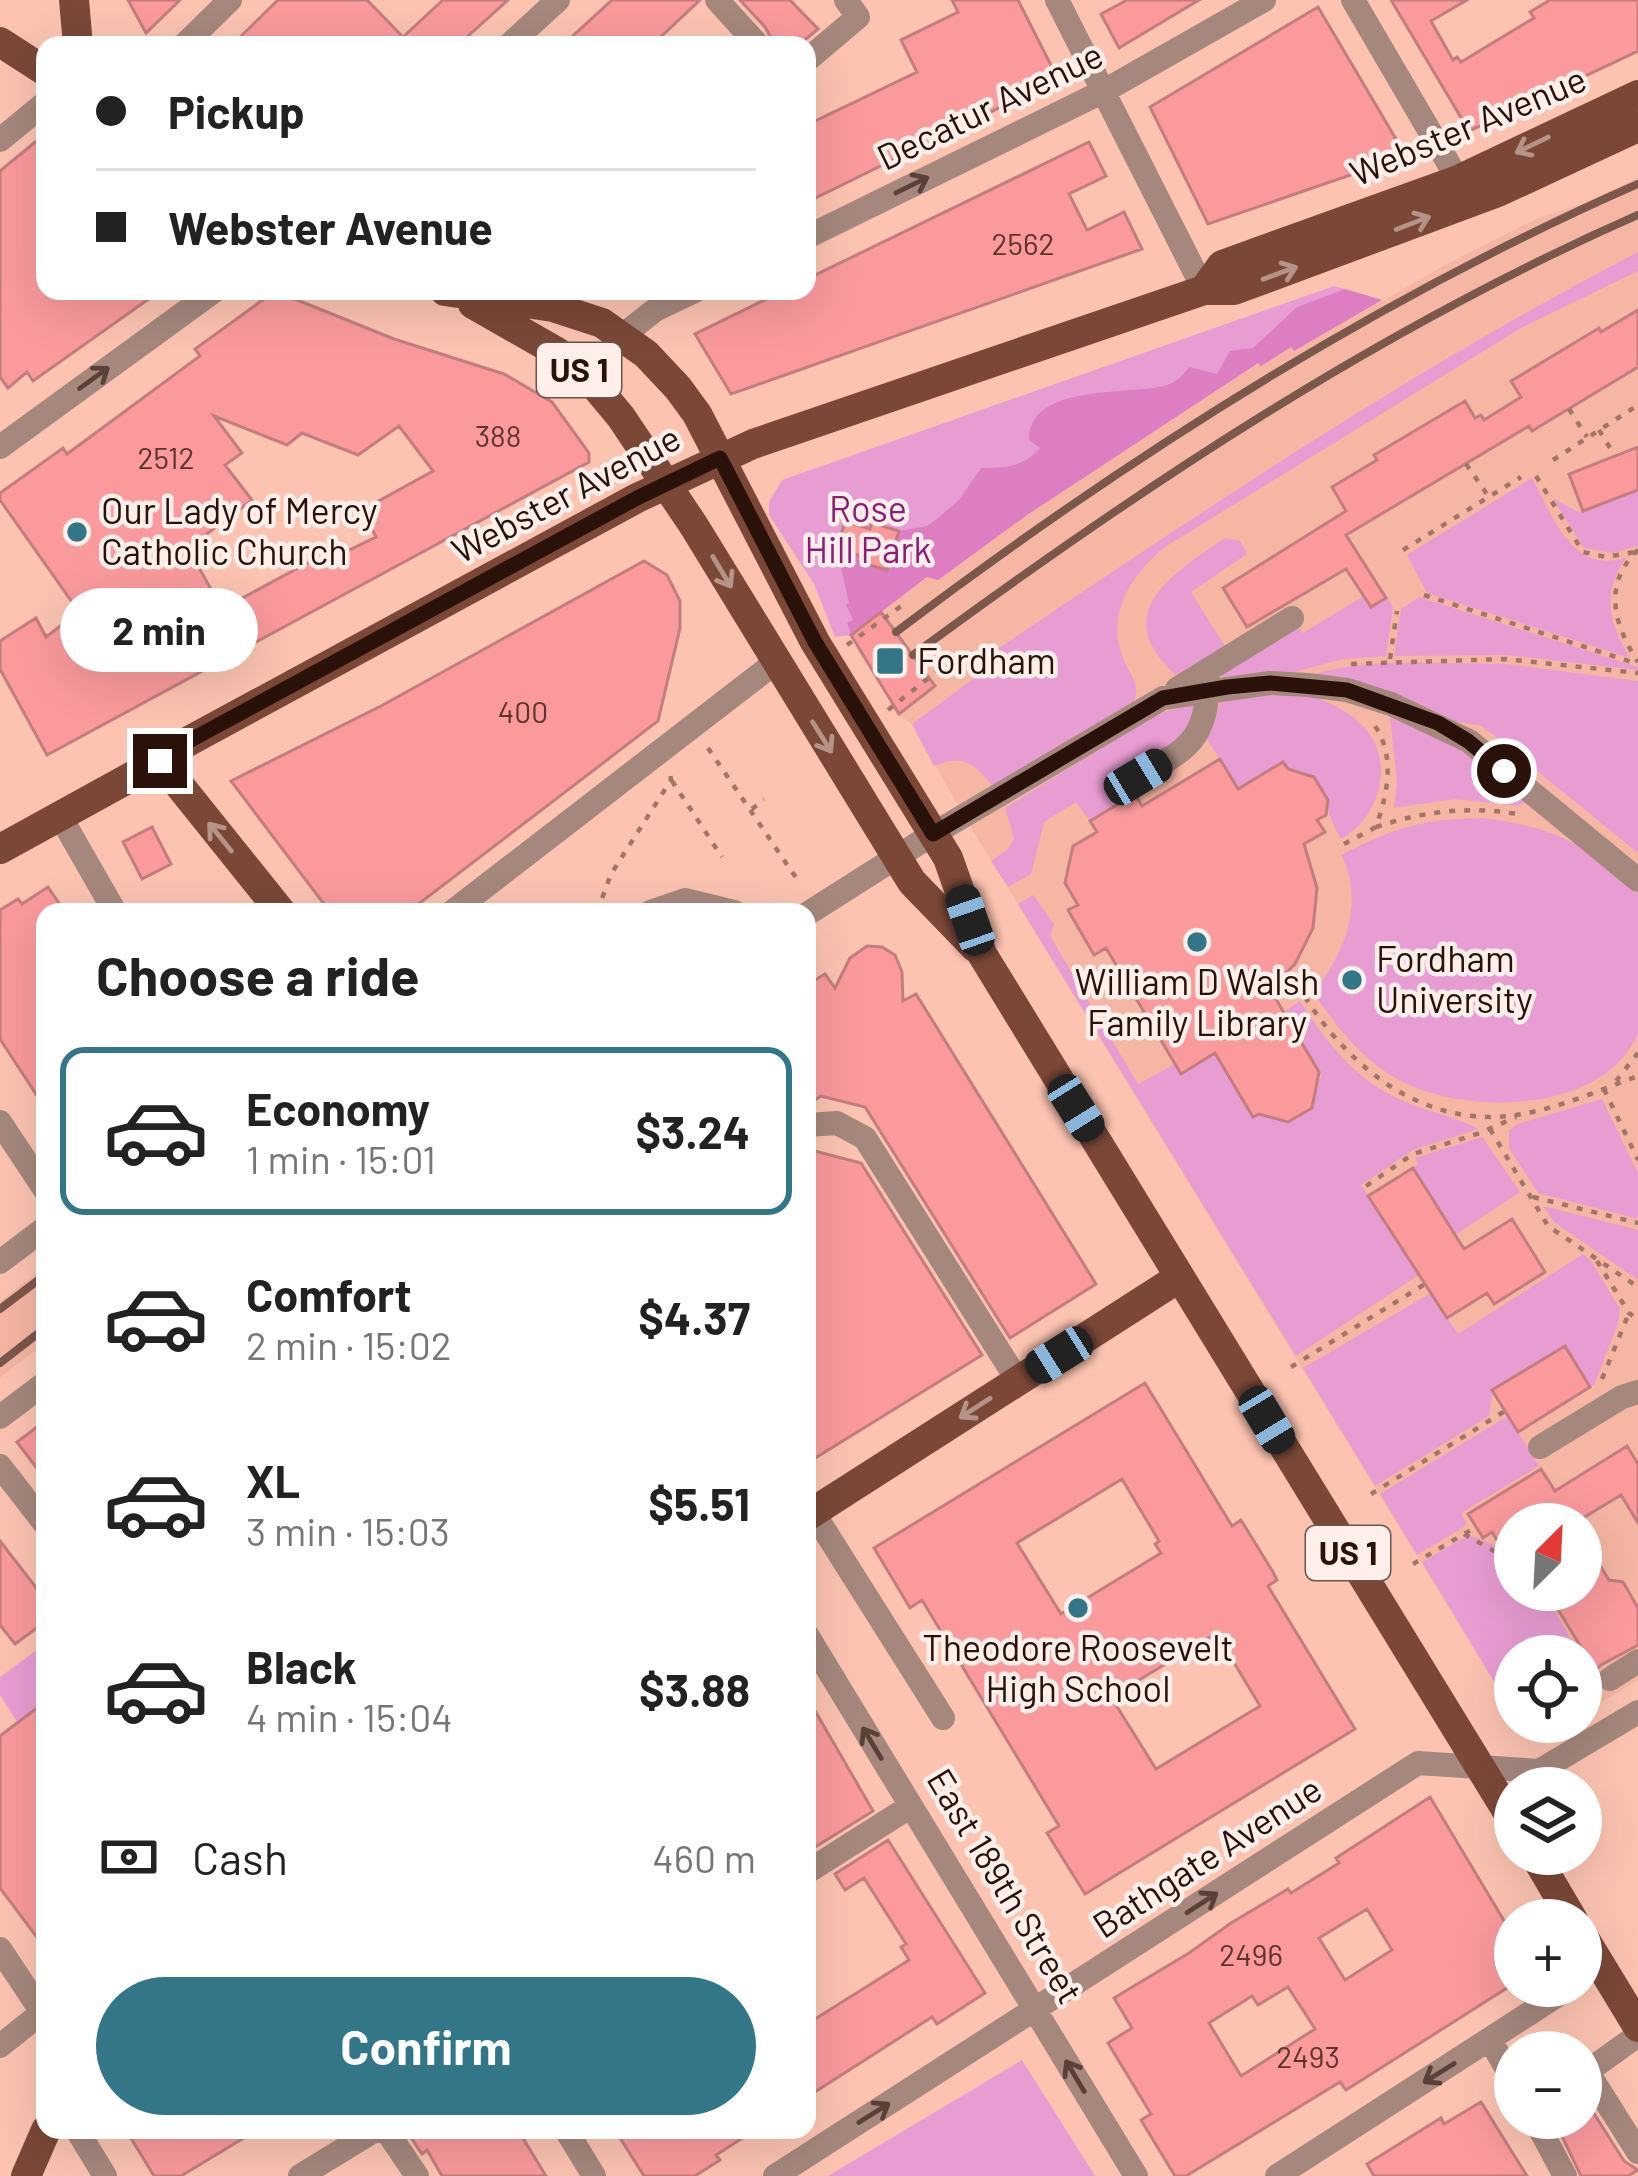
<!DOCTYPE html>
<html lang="en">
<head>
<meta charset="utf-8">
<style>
  body { margin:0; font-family:Barlow,sans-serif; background:#f2f2f2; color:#222; height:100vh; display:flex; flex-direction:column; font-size:45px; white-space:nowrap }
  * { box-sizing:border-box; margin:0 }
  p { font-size:39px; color:#767676 }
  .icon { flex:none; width:66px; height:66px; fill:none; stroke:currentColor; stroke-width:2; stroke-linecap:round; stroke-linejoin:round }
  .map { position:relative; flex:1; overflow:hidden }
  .sheet { position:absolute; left:36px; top:903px; width:780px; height:1236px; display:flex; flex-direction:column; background:#fff; border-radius:24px; box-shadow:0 12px 48px #0002 }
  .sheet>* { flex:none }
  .top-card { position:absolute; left:36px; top:36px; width:780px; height:264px; border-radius:24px; box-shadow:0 12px 48px #0002; display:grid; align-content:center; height:264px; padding:0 60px; background:#fff }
  .needle { width:78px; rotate:24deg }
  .tools { position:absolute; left:1494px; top:1503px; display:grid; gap:24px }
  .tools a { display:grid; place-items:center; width:108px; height:108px; border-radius:50%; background:#fff; box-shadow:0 12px 48px #0002; font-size:60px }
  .end { position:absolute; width:54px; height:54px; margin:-27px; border:15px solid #2a1109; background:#fff; box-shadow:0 0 0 6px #fff }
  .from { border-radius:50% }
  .bubble { position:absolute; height:84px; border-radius:42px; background:#fff; box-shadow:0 12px 48px #0002; font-size:39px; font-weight:700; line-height:84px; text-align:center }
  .car { position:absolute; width:36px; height:72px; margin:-36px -18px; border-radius:15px; box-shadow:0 0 9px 3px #0007; background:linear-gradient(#222 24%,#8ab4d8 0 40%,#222 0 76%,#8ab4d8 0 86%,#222 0) }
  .top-card b { display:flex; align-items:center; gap:42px; height:114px; font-size:45px }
  .top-card b+b { border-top:3px solid #e0e0e0 }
  .top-card i { width:30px; height:30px; background:#222 }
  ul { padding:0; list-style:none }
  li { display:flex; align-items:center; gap:36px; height:168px; margin:0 24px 18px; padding:0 36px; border:6px solid transparent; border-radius:24px }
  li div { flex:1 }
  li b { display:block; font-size:45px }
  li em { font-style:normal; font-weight:700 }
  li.selected { border-color:#337687 }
  li>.icon { width:108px; height:108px; stroke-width:1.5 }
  h2 { padding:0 60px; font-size:54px; line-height:144px }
  .pay { display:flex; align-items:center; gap:30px; height:132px; padding:0 60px; font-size:45px }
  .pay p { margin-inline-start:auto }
  .primary-button { display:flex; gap:24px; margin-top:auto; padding:24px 60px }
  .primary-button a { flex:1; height:138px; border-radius:72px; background:#337687; color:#fff; font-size:48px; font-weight:700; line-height:138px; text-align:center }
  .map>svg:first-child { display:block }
  .built { fill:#f5b6a3; fill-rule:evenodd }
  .green { fill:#e89dd2 }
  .forest { fill:#dd7ec3 }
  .building { fill:#fa9a9d; stroke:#c47d7f; stroke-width:3; fill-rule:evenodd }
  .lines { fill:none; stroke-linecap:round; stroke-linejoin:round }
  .path { stroke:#a17668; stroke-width:4.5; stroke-dasharray:6 9; stroke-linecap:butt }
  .minor { stroke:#a5877d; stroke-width:24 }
  .major { stroke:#7b4838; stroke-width:30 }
  .rail { stroke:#7c574b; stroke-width:8 }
  .oneway { stroke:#b69388 }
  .oneway2 { stroke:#5b4037 }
  .route { stroke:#2a1109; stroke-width:15 }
  .poi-dot { fill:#337687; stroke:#feefea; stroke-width:4.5 }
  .labels { text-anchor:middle; stroke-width:9; stroke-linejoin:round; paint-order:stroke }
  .number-label { font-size:30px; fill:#5e332e }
  .shield { fill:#feefea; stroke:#6a544c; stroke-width:3 }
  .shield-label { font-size:33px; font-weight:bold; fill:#2a1109 }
  .street-label { font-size:36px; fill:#2a1109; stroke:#feefea }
  .park-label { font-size:36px; fill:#8d1c76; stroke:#feefea }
  .poi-label { font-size:36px; fill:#2a1109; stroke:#feefea; text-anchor:start }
</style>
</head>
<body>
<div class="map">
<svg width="1638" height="2176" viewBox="0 0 1638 2176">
  <rect width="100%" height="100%" fill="#fcc3b1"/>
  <path class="built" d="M1638 178V1680L1581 1715V1656H1515V1716L965 818 912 724 899 715 851 635 928 577 938 579 1027 515 1258 362 1262 366 1292 346 1295 351 1447 264 1536 219 1584 203ZM1515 1524H1581V1590H1515Z
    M45 1267V1343L0 1378V1301Z"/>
  <path class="green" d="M1638 252V271L1521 328 1165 547C1129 577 1103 618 1126 665 1133 679 1140 686 1134 701L994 788C974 764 965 753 934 766L912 724 998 661 999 648C1207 508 1415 368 1638 252Z
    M1334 286 1382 300 1294 351 1291 347 1261 366 1258 363 1027 515 938 580 927 577 851 635 835 637 814 584 769 515V502L782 480Z
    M1532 478C1553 516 1571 574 1626 558 1601 594 1609 623 1630 658L1427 593 1407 555Z
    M1638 490V546L1613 553 1584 548 1553 499 1579 512Z
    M1225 538 1240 541 1247 554 1191 592 1225 646 1176 675C1106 613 1175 572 1225 538Z
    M1380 586 1393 607 1386 656 1343 659 1287 674 1222 677V672L1298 627 1303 633Z
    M1419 597 1638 667V670L1506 655 1394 656 1401 609Z
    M1506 664 1638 681V853L1482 726 1454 721 1385 689 1308 676C1369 656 1442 664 1506 664Z
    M1303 693C1328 701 1351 711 1368 732 1395 767 1377 820 1341 839 1328 818 1327 799 1314 777L1297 772 1291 775 1283 762 1238 789 1207 739 1221 701 1248 694Z
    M1197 704 1182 739 1123 773 1135 794 1090 821 1076 802 1044 822 1031 874 1008 887 991 861 1008 849 1014 838 1005 808 1156 714Z
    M1390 716 1465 751 1524 802 1518 806 1455 799 1394 808 1397 782Z
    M1483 818C1556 828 1584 842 1638 893V1033C1604 1115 1463 1116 1397 1079 1360 1058 1336 1026 1313 992 1344 957 1366 899 1341 855 1396 827 1422 819 1483 818Z
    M1033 895 1054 924 1050 936 1138 1084 1175 1064 1181 1073 1215 1053 1253 1117 1266 1110 1270 1117 1288 1122 1312 1108 1315 1092 1311 1084 1322 1077 1284 1012 1300 1001C1326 1041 1354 1079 1399 1099 1425 1111 1453 1116 1479 1129L1413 1150 1361 1185 1420 1274 1296 1356 1018 904Z
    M1602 1099 1638 1173V1219L1538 1193 1509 1148V1131L1517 1124Z
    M1482 1137 1520 1192 1455 1235 1413 1168 1418 1164 1415 1158Z
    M1543 1206 1638 1230V1280L1554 1222Z
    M1583 1254 1591 1261 1620 1309 1618 1324 1594 1385 1590 1387 1564 1347 1493 1390 1489 1416 1375 1486 1303 1368 1431 1293 1458 1334Z
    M1508 1416 1539 1466 1461 1513 1467 1525 1417 1555 1380 1494Z
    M1469 1535 1501 1548 1515 1546V1590H1542L1576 1647 1569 1652 1571 1656H1515V1716L1422 1562Z
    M45 1644V1702L18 1723 0 1695V1677Z
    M1022 2060 1095 2176H828Z"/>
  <path class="forest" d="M1345 289 1382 300 1294 351 1291 347 1261 366 1258 363 1027 515 938 580 927 577 851 635 847 623 853 620 846 605 849 603 837 549 861 556 859 561 899 531 927 526 938 518 959 500 981 468C1006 468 1023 467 1040 448L1029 440C1029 382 1131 396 1167 385 1177 382 1183 375 1189 367L1217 374 1230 351 1253 348 1297 307Z"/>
  <path class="building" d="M128 0H180L146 33Z
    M278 0H367L403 37 443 0H508L458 45H232Z
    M612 0H700L652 45H563Z
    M740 0H790L818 29 799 45H775L765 27Z
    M952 0H1018L1058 79 807 202V125L917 72 901 40 958 12Z
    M1127 0H1199L1119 48 1101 14Z
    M1391 0H1467L1431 21 1453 60 1457 57 1461 62 1534 18 1530 12 1550 0H1638V51L1469 131Z
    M1318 7 1406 156 1208 224 1150 107Z
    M45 134V291H160L33 381 27 372 8 388 0 377V171Z
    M1089 142 1106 176 1069 194 1087 230 1124 212 1142 249 731 394 695 334 783 291H807V279Z
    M275 291 394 339 504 374 552 402 589 453V462L47 755 0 669V641L36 618 46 637 79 612 0 500V493L63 448 67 454 200 356 195 349ZM214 416 287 445 302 433 358 455 399 426 433 471 362 510 376 537 314 567 311 561 222 609 188 548 252 500 225 465 242 453Z
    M1638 310V367L1532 431 1529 426 1346 535 1386 598 1371 607 1346 569 1247 627 1223 588 1346 511 1332 487 1377 460 1374 455 1465 401 1475 418 1481 415 1484 420 1521 397 1511 381 1599 328 1601 332Z
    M1638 447V490L1583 511 1569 474Z
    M845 521 870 529 872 523 899 531 887 570 859 562 861 556 837 549Z
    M644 561 667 575 680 601V628L658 721 408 912H330L231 781 381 706Z
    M881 612 935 686 899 714 851 635Z
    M1220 759 1238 789 1283 762 1288 769 1314 777 1328 800 1326 815 1317 820 1325 832 1304 844 1317 888 1313 928 1295 964 1270 989 1319 1072 1312 1108 1288 1122 1259 1114 1253 1117 1215 1053 1181 1074 1106 948 1094 955 1068 910 1078 905 1065 883 1073 846 1097 832 1090 821 1135 794 1142 806Z
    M152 827 171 864 142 879 123 842Z
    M48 887 65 912H45V1108L0 1039V910L18 899 22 904Z
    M867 946 882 947 895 955 902 972 903 1001 916 994 1096 1284 1010 1338 865 1107 821 1096 807 1105V985L825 974 835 988 850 958Z
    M807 1149 861 1163 982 1355 807 1463Z
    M1413 1168 1464 1249 1512 1219 1545 1272 1494 1304 1487 1293 1447 1318 1368 1196Z
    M1565 1346 1590 1387 1518 1432 1492 1390Z
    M1145 1383 1232 1526 1241 1520 1273 1572 1277 1580 1268 1586 1355 1729 1085 1894 1047 1833 1059 1826 922 1600 910 1608 874 1548ZM1122 1479 1159 1541 1155 1544 1161 1553 1061 1614 1017 1543ZM1210 1637 1215 1645 1221 1641 1260 1706 1156 1769 1111 1697Z
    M45 1421V1479L17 1442Z
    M1627 1446 1638 1464V1523L1621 1495 1573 1524H1515V1536L1500 1545 1492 1532 1483 1538 1468 1514 1541 1469 1555 1491Z
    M1581 1534 1609 1580 1623 1582 1638 1608V1645L1601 1665 1589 1677 1578 1656 1584 1652 1546 1590H1581Z
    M0 1541 45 1599V1622L15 1644 0 1625Z
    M807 1697 873 1811 807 1852Z
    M45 1702V1948L0 1888V1736Z
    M1430 1797 1515 1939V1983L1346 2090 1340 2082 1186 2176H1175L1141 2120 1151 2114 1108 2043 1132 2028 1114 1998 1189 1953 1231 1923 1288 1889 1291 1893 1339 1863 1336 1858ZM1367 1909 1392 1950 1345 1980 1319 1938ZM1288 1987 1315 2029 1241 2076 1209 2023 1252 1996 1258 2005Z
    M888 1840 985 1993 937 2024 932 2017 807 2097V2024L909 1960 901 1947 906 1944 864 1878 845 1890 835 1874Z
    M1481 2102 1527 2176H1374L1367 2164 1441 2118 1444 2124Z
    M1593 2112 1624 2161 1638 2170 1628 2176H1581L1560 2132Z
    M126 2130H257L181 2176H154Z
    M414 2130H518L546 2176H442L427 2150 422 2154 410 2136Z
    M615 2130H755L716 2155 720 2160 695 2176H644Z"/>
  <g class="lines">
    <path class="path" d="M1569 409 1587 437
      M1599 430 1615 456
      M1553 460 1638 405
      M1466 464 1489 497
      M1536 476 1583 552 1606 557 1635 552
      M1403 550 1521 477
      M1638 550C1602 584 1614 625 1638 662
      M1424 595 1638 664
      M847 645 904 604
      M1390 659 1397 611
      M1351 664 1505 659 1638 673
      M888 710 940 669
      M708 748 799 882
      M672 781 722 857
      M752 809 764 799
      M1376 827C1424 811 1469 806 1518 814
      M1344 844 1376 827C1388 792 1396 755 1373 723
      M597 912 611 874 671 780 670 772
      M1305 997C1352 1071 1428 1131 1522 1114 1562 1107 1600 1090 1638 1076
      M1616 1081 1638 1053
      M1604 1089 1638 1160
      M1490 1129 1548 1226 1638 1287
      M1366 1186 1413 1154 1480 1133 1516 1117
      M1533 1197 1638 1223
      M1597 1261 1629 1313 1638 1320
      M1291 1367 1425 1284
      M1602 1379 1629 1313
      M1371 1494 1505 1411
      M1464 1534 1494 1551 1511 1549 1506 1541
      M1413 1564 1476 1527
      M1574 1656 1579 1651"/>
    <path class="minor" d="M717 0 758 45
      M1057 0 1204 290
      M1353 0 1467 195
      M184 45 230 0
      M509 45 558 0
      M807 60 858 17 846 0
      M0 140 45 103
      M807 237 1104 91 1264 0
      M622 336 655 310 695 291
      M0 447 214 291
      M1177 689 1292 618
      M1138 777C1182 751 1204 745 1208 689
      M60 816 115 912
      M452 912 776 662
      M650 912 685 900 734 912
      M807 914 933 834 1163 698 1270 683 1308 685 1347 690 1391 704 1469 741 1638 880
      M0 1122 45 1190
      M807 1125 837 1123 865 1138 1018 1381
      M0 1262 45 1228
      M0 1417 45 1383
      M1540 1447 1622 1397 1638 1392
      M0 1466 45 1524
      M813 1512 943 1718
      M807 1635 1136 2176
      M1610 1679 1638 1661
      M807 1872 911 1806
      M0 1949 45 2017
      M1490 2040 1515 2083
      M0 2046 45 2010
      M1587 2071 1638 2152
      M1581 2076 1638 2035
      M1534 2118 1565 2176
      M77 2130 105 2176
      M386 2130 417 2176
      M566 2130 594 2176
      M300 2176 372 2132 384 2130
      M775 2176 1418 1763 1539 1771 1638 1712
      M1277 2176 1572 1986"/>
    <path class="major" d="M74 0 78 45
      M0 42 45 71
      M1204 290 1222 265 1458 180 1638 95
      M445 291 553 307 602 323 646 354 678 388 697 414 815 642 948 858 982 954 1515 1824
      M473 304 557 352 591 381 621 417 694 526 912 882 975 947
      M160 761 281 912
      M0 849 160 761 189 741 637 498 753 444 1204 290H1234L1498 192 1638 127
      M807 1516 1180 1277
      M1534 1854 1573 1920
      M1581 1933 1638 2027
      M26 2176 46 2130"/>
    <path class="rail" d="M896 632C1126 458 1373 300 1638 184
      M913 655C1141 487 1378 329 1638 215
      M0 1309 45 1275
      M0 1363 45 1328"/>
  </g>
  <defs><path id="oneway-shaft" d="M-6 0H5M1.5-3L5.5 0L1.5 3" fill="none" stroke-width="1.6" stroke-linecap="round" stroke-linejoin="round" transform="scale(3)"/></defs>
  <g class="oneway">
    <use href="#oneway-shaft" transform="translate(1532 145) rotate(154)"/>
    <use href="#oneway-shaft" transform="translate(1413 223) rotate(-21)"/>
    <use href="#oneway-shaft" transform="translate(1280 273) rotate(-20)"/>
    <use href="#oneway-shaft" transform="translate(722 572) rotate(59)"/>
    <use href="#oneway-shaft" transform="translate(822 737) rotate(58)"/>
    <use href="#oneway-shaft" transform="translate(220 837) rotate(-129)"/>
    <use href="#oneway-shaft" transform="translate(975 1408) rotate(147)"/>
  </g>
  <g class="oneway2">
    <use href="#oneway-shaft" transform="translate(912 185) rotate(-26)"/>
    <use href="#oneway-shaft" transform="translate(94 378) rotate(-36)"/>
    <use href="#oneway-shaft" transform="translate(872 1743) rotate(-121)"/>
    <use href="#oneway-shaft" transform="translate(1202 1903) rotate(-33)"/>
    <use href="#oneway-shaft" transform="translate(1439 2073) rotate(148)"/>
    <use href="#oneway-shaft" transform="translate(1075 2076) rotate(-121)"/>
    <use href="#oneway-shaft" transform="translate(874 2113) rotate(-32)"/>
  </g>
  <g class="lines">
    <path class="route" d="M160 761 189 741 637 498 720 458 815 642 933 834 1163 698 1227 687 1270 683 1347 690 1438 723 1468 741 1504 771"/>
  </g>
  <g class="poi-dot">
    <circle cx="77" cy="532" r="12"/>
    <rect x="875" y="646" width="30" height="30" rx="6"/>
    <circle cx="1197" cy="942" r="12"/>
    <circle cx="1352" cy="980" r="12"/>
    <circle cx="1078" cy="1608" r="12"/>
  </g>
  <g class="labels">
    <g class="number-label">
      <text x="1023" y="255">2562</text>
      <text x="498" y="447">388</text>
      <text x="166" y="469">2512</text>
      <text x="523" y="723">400</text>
      <text x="1251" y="1966">2496</text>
      <text x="1308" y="2068">2493</text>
    </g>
    <g class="shield">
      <rect x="537" y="343" width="84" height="54" rx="9"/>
      <rect x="1306" y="1526" width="84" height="54" rx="9"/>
    </g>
    <g class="shield-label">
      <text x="579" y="382">US 1</text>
      <text x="1348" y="1565">US 1</text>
    </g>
    <g class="street-label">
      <text transform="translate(990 106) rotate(-26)" y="13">Decatur Avenue</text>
      <text transform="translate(1468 126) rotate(-23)" y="13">Webster Avenue</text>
      <text transform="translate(566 494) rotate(-28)" y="13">Webster Avenue</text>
      <text transform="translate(1207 1857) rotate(-33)" y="13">Bathgate Avenue</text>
      <text transform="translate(1005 1886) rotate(59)" y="13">East 189th Street</text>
    </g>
    <g class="park-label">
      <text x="868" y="522">Rose<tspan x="868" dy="41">Hill Park</tspan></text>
    </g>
    <g class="poi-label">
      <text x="101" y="524">Our Lady of Mercy<tspan x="101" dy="41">Catholic Church</tspan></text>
      <text x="917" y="674">Fordham</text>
      <text x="1376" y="972">Fordham<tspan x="1376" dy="41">University</tspan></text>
      <text x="1197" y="995" text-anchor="middle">William D Walsh<tspan x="1197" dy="41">Family Library</tspan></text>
      <text x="1078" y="1661" text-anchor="middle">Theodore Roosevelt<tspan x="1078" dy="41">High School</tspan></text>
    </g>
  </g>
</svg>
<div class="tools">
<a><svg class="needle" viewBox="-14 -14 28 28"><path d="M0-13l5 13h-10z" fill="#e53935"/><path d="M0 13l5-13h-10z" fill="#767676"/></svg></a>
<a><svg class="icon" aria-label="locate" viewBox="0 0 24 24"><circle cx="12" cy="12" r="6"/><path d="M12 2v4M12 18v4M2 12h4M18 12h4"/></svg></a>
<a><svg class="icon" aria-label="layers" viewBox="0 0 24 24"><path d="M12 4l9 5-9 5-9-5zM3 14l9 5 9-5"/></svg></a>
<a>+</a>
<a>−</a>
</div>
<i class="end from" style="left:1504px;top:771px"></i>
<i class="end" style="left:160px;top:761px"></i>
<div class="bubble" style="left:60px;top:588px;width:198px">2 min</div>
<i class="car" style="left:1138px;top:777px;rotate:59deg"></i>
<i class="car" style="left:970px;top:920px;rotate:341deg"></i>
<i class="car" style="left:1076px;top:1108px;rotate:148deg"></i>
<i class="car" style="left:1059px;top:1355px;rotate:238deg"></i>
<i class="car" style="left:1267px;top:1420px;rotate:149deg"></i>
<div class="top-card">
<b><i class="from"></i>Pickup</b>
<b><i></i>Webster Avenue</b>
</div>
<section class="sheet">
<h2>Choose a ride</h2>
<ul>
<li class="selected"><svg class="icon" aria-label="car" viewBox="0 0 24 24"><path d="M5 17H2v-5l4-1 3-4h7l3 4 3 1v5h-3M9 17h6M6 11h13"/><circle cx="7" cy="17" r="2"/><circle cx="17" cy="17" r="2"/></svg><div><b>Economy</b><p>1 min · 15:01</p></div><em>$3.24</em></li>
<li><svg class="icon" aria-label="car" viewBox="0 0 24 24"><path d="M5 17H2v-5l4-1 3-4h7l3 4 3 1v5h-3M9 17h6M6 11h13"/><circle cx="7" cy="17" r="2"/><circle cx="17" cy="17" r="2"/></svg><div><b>Comfort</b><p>2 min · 15:02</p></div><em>$4.37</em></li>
<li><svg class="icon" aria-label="car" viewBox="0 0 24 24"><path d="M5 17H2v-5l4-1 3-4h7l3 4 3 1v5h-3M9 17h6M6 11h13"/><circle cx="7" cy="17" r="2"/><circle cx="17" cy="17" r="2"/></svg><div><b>XL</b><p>3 min · 15:03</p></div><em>$5.51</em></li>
<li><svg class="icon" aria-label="car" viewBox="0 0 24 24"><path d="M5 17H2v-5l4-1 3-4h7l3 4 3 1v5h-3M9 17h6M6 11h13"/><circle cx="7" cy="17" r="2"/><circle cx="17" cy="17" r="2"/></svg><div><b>Black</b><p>4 min · 15:04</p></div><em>$3.88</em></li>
</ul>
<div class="pay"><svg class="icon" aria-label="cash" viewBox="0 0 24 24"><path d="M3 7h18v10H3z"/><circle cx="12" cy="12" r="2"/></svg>Cash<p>460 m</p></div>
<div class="primary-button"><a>Confirm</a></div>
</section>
</div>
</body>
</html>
